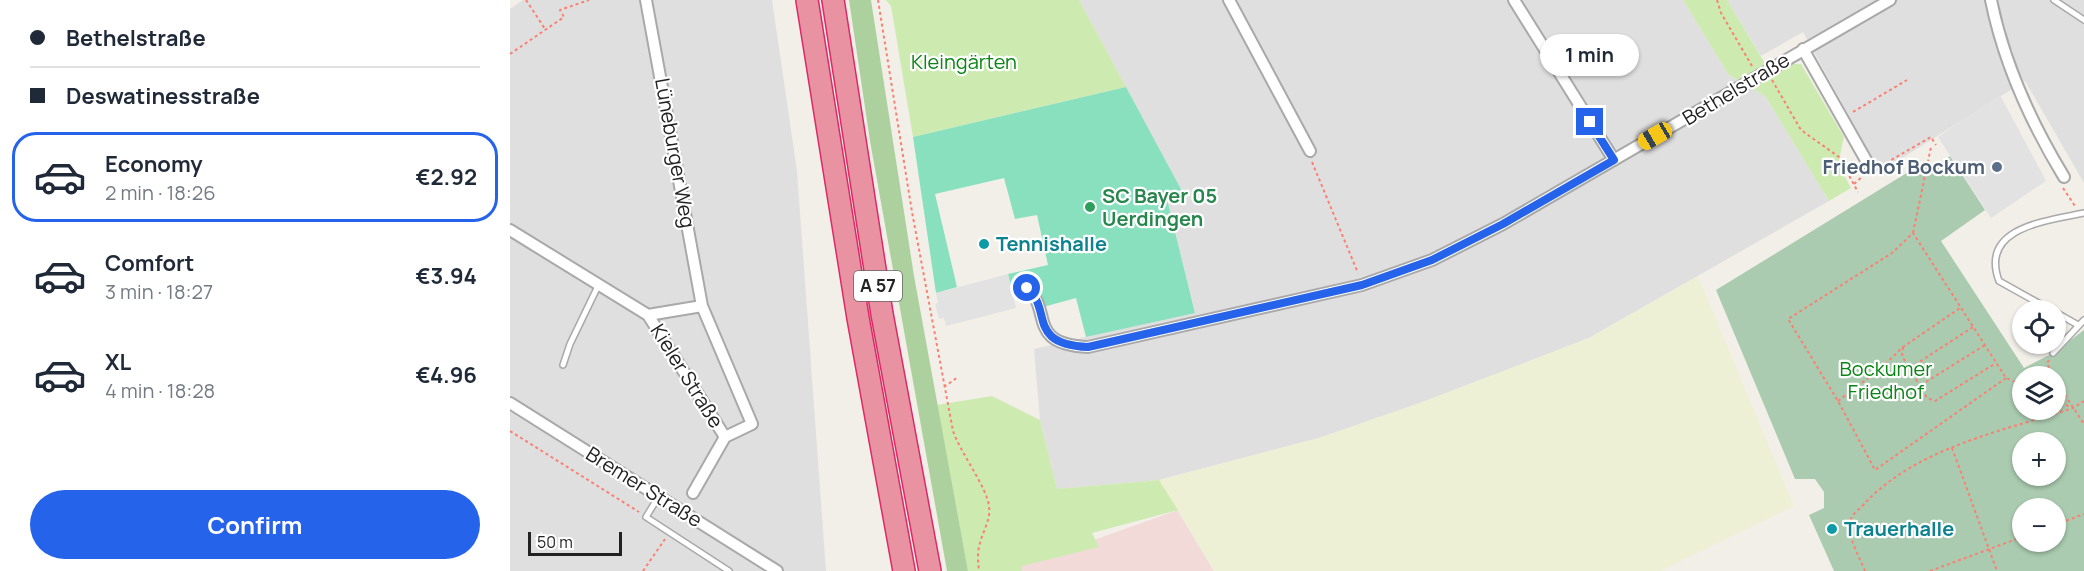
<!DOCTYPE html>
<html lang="en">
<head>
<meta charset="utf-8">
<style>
  body { margin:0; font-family:Manrope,sans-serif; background:#f6f6f7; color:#1f2937; height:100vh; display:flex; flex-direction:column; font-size:22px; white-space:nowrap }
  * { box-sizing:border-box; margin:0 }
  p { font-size:20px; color:#747a83 }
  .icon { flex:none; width:33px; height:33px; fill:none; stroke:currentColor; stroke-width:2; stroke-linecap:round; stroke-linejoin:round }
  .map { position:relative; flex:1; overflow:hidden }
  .details { display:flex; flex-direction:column; background:#fff; width:510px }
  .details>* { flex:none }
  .guide { display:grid; align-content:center; height:132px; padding:0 30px; background:#fff }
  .buttons { position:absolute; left:1502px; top:300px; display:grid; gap:12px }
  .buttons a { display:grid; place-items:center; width:54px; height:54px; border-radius:50%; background:#fff; box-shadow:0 2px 4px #0004; font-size:30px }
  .scale { position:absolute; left:18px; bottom:15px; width:94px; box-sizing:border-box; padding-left:6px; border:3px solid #222; border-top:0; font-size:16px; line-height:21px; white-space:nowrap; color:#222; -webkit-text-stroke:4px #fff; paint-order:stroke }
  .end { position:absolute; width:27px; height:27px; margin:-14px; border:8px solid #2563eb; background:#fff; box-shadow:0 0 0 3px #fff }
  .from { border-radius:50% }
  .bubble { position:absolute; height:42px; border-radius:21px; background:#fff; box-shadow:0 2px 4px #0004; font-size:20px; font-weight:700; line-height:42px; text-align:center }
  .car { position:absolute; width:18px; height:36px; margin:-18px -9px; border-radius:8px; box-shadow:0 0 4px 2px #0007; background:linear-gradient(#f5c518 24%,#345 0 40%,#f5c518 0 76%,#345 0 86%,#f5c518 0) }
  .guide b { display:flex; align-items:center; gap:21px; height:57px; font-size:22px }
  .guide b+b { border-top:2px solid #e0e1e3 }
  .guide i { width:15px; height:15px; background:#1f2937 }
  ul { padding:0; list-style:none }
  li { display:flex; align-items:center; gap:18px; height:90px; margin:0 12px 9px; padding:0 18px; border:3px solid transparent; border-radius:24px }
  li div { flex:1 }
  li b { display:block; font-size:22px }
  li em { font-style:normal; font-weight:700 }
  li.current { border-color:#2563eb }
  li>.icon { width:54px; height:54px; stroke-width:1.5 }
  .primary-button { display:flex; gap:12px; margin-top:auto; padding:12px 30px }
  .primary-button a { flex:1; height:69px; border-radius:36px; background:#2563eb; color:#fff; font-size:24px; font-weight:700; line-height:69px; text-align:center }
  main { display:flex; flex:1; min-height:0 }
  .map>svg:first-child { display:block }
  .residential { fill:#e0dfdf }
  .commercial { fill:#f2dad9 }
  .farmland { fill:#eef0d5 }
  .grass { fill:#cdebb0 }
  .forest { fill:#add19e }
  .cemetery { fill:#aacbaf; fill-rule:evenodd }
  .pitch { fill:#88e0be }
  .parking { fill:#e2e2e2 }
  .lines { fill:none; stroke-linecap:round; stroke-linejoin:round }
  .service-casing { stroke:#a9a9a9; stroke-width:8 }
  .minor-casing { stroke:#a9a9a9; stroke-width:14 }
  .motorway-casing { stroke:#dc2a67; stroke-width:24 }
  .path { stroke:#fa8072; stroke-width:2; stroke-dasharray:3 3; stroke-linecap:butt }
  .service { stroke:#fff; stroke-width:5 }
  .minor { stroke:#fff; stroke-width:10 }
  .motorway { stroke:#e892a2; stroke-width:21 }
  .route { stroke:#2563eb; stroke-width:8 }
  .service-dot { fill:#5c6f8a; stroke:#fff; stroke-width:2 }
  .leisure-dot { fill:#2e9e5b; stroke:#fff; stroke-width:2 }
  .culture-dot { fill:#0f9aa8; stroke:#fff; stroke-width:2 }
  .labels { text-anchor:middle; stroke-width:4.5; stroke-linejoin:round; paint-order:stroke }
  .shield { fill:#fff; stroke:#646464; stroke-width:1.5 }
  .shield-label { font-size:18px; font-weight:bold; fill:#222 }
  .park-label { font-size:20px; fill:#0c8416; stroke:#fff }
  .street-label { font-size:20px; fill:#222; stroke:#fff }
  .service-label { font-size:20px; font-weight:bold; fill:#4e5e75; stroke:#fff; text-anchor:end }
  .leisure-label { font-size:20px; font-weight:bold; fill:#27864d; stroke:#fff; text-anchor:start }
  .culture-label { font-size:20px; font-weight:bold; fill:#0d838f; stroke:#fff; text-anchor:start }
</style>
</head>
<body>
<main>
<section class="details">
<div class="guide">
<b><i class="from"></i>Bethelstraße</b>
<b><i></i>Deswatinesstraße</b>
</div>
<ul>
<li class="current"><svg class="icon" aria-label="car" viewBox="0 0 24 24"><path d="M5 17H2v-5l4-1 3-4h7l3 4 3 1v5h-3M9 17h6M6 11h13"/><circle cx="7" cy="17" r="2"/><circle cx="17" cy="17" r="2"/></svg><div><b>Economy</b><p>2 min · 18:26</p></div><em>€2.92</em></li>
<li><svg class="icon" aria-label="car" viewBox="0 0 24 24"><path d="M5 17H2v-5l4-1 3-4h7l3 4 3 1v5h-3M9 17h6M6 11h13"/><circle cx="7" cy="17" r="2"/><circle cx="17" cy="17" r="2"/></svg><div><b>Comfort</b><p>3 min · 18:27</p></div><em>€3.94</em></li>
<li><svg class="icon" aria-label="car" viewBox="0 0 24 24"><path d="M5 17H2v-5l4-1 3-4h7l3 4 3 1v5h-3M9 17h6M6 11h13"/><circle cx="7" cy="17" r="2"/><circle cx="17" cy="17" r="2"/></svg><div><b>XL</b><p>4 min · 18:28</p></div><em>€4.96</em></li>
</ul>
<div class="primary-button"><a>Confirm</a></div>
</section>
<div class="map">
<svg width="1574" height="571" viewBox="0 0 1574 571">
  <rect width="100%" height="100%" fill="#f2efe9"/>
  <path class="residential" d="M13 0H262L287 171 316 571H0V9Z
    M569 0H1173L1218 74 1255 96 1319 201 1079 338 912 403 809 438 649 480 547 489 530 420 524 349 685 312 657 199 672 191Z
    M1217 0H1574V183L1515 81 1370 172 1293 32 1251 56Z"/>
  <path class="commercial" d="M668 510 704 571H512L511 566Z"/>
  <path class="farmland" d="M1188 276 1284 506 1151 571H704L649 480 809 438 912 402 1079 338Z"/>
  <path class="grass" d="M376 0H569L616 87 403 137 381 6Z
    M1173 0H1217L1262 75 1279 64H1291L1334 137 1328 164 1341 188 1319 201 1255 96 1218 74Z
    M482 396 530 420 547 489 649 480 668 510 582 533 589 547 512 566V571H458L427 405Z"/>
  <path class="forest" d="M339 0H361L404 276 458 571H437L360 141Z"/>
  <path class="cemetery" d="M1440 156 1475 210 1431 241 1514 368 1543 353 1574 330V571H1324L1299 515 1314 508V492L1305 479H1285L1206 290 1408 166 1425 167ZM1512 376H1545V410H1512ZM1512 442H1545V476H1512ZM1512 508H1545V542H1512Z"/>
  <path class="pitch" d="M616 87 672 191 657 199 685 313 576 337 566 298 533 307 529 294 520 286 501 288 498 274 538 265 527 215 505 219 494 178 425 194 447 287 426 293 403 137Z"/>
  <path class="parking" d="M1490 95 1536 181 1481 218 1428 137Z
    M498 274 506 308 436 326 434 318 429 319 425 304 428 303 426 293Z"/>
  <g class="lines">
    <g class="service-casing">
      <path id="service" d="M1544 0 1574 20
        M1541 310 1489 281C1469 227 1537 221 1574 213
        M1545 312 1568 325
        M1543 353 1574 320
        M53 365 60 344 89 284
        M149 496 136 517 219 571"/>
    </g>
    <g class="minor-casing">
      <path id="minor" d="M136 0 192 306
        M719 0 800 151
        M1004 0 1104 160
        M1481 0C1494 64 1520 121 1554 177
        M1293 49 1361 169
        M0 230 138 315 215 437
        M517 288C543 311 516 344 578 347L852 285 922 260 993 224 1380 0
        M138 315 192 306 242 424 215 437 183 493
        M0 403 267 571"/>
    </g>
    <g class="motorway-casing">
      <path id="motorway" d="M297 0 348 318 394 571
        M323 0 372 314 420 571"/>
    </g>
    <path class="path" d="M16 0 35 29
      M368 0 402 212 443 431C450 452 478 489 479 507 481 519 473 531 470 543 467 552 468 562 469 571
      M1207 0 1211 13 1242 66
      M0 54 54 17 50 10 79 0
      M1262 80 1291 130 1329 157 1348 192
      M1343 112 1397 80
      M802 162 848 273
      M1371 166 1421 137 1426 145
      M1372 168 1376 175
      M1344 184 1353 176
      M1553 188 1565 206
      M1403 233 1421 147
      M1393 347 1392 356 1417 398 1425 401 1486 363
      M1539 360 1537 363 1543 376
      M1400 368 1463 327
      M1496 378 1365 470 1328 401 1278 319 1382 253 1403 233 1496 378 1512 385
      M1545 380 1574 424
      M1411 385 1475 345
      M434 387 448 377
      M1545 400 1563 408
      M1328 401 1370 369 1393 347 1450 308
      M0 431 129 512
      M1442 448 1487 571
      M1545 525 1574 514
      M133 571 155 539
      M1355 571C1350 558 1335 533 1341 519 1343 513 1352 507 1356 502 1409 447 1493 431 1563 408L1574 401
      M1420 571 1512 537"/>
    <use href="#service" class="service"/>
    <use href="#minor" class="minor"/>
    <use href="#motorway" class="motorway"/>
  </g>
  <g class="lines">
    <path class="route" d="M517 288C543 310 516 344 578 347L852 285 922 260 993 224 1104 160 1080 122"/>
  </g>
  <circle class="service-dot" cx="1487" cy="167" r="6"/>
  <circle class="leisure-dot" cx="580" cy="207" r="6"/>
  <g class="culture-dot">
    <circle cx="474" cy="244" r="6"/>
    <circle cx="1322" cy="529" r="6"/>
  </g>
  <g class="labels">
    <rect class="shield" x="344" y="271" width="48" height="30" rx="4.5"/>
    <g class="shield-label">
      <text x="368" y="292">A 57</text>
    </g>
    <g class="park-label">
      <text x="454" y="69">Kleingärten</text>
      <text x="1376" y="376">Bockumer<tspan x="1376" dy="23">Friedhof</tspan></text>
    </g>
    <g class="street-label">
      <text transform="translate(1226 89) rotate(-31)" y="7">Bethelstraße</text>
      <text transform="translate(165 153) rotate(80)" y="7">Lüneburger Weg</text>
      <text transform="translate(177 376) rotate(58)" y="7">Kieler Straße</text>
      <text transform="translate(134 487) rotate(32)" y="7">Bremer Straße</text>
    </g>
    <g class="service-label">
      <text x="1475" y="174">Friedhof Bockum</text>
    </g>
    <g class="leisure-label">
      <text x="592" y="203">SC Bayer 05<tspan x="592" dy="23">Uerdingen</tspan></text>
    </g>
    <g class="culture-label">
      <text x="486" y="251">Tennishalle</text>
      <text x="1334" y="536">Trauerhalle</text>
    </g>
  </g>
</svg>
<div class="buttons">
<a><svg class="icon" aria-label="locate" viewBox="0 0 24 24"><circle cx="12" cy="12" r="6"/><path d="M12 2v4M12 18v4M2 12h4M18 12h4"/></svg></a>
<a><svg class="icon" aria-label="layers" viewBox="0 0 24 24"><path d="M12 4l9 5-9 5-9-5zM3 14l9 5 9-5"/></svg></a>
<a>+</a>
<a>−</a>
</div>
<div class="scale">50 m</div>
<i class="end from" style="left:517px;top:288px"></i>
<i class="end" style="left:1080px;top:122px"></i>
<div class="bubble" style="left:1030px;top:34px;width:99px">1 min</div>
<i class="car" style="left:1145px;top:136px;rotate:240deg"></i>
</div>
</main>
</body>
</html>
